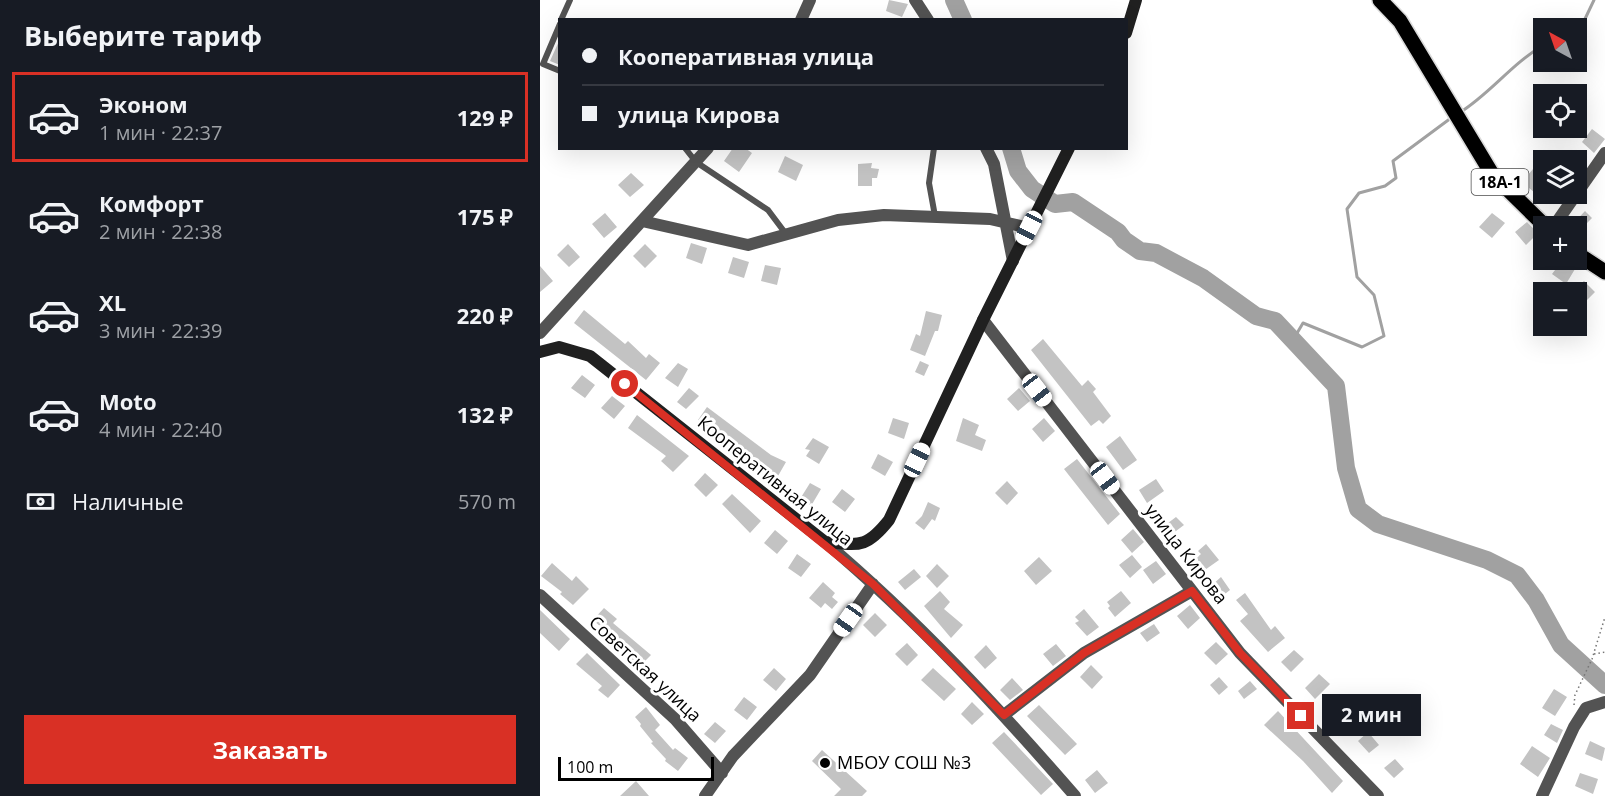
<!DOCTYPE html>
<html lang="ru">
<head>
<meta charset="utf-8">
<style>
  body { margin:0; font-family:"Open Sans",sans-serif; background:#242831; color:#f1f3f6; height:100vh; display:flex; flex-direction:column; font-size:22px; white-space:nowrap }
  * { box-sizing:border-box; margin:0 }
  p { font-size:20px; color:#9ea1a6 }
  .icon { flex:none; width:33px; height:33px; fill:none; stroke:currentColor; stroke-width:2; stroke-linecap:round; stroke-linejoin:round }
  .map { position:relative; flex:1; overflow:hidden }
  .panel { display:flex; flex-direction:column; background:#171b24; width:540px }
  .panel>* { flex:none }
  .banner { position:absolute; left:18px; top:18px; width:570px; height:132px; border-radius:0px; box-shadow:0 6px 24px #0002; display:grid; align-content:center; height:132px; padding:0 24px; background:#171b24 }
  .needle { width:39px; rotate:320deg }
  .tools { position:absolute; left:993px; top:18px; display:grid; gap:12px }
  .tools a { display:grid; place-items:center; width:54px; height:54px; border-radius:0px; background:#171b24; box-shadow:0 6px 24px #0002; font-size:30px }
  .scale { position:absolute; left:18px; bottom:15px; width:156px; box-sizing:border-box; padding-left:6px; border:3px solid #000; border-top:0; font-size:16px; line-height:21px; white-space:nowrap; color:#000; -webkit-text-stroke:4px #fff; paint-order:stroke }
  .end { position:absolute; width:27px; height:27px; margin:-14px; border:8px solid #d93025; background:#fff; box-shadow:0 0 0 3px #fff }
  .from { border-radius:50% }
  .bubble { position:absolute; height:42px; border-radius:0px; background:#171b24; box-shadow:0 6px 24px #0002; font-size:20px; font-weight:700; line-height:42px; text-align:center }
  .car { position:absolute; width:18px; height:36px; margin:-18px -9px; border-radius:8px; box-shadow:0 0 4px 2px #0007; background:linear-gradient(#fff 24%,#345 0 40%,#fff 0 76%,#345 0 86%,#fff 0) }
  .banner b { display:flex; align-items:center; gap:21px; height:57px; font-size:22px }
  .banner b+b { border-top:2px solid #363941 }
  .banner i { width:15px; height:15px; background:#f1f3f6 }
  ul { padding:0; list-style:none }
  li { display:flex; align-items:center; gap:18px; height:90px; margin:0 12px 9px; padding:0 12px; border:3px solid transparent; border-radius:0px }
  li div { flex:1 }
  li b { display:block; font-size:22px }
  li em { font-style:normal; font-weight:700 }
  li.active { border-color:#d93025 }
  li>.icon { width:54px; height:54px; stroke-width:1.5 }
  h2 { padding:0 24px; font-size:27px; line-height:72px }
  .pay { display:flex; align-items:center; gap:15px; height:66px; padding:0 24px; font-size:22px }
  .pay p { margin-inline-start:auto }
  .cta { display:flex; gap:12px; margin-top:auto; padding:12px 24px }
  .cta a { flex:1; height:69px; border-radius:0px; background:#d93025; color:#fff; font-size:24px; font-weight:700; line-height:69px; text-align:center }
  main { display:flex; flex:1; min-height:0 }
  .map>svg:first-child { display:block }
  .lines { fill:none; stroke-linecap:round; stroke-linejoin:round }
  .stream { stroke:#a1a1a1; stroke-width:3 }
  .river { stroke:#a1a1a1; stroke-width:18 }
  .building { fill:#c3c3c3 }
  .primary-casing { stroke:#dbdbdb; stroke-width:18 }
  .path { stroke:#757575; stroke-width:1.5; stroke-dasharray:1.5 3; stroke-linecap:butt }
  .lane { stroke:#535353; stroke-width:6 }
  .street { stroke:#535353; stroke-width:12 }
  .secondary { stroke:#202020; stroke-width:12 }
  .primary { stroke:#000; stroke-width:15 }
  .route { stroke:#d93025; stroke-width:8 }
  .poi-dot { fill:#000; stroke:#fff; stroke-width:2 }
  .labels { text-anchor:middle; stroke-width:6; stroke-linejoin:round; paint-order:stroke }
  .shield { fill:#fff; stroke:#4c4c4c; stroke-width:1.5 }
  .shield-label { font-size:16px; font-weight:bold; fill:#000 }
  .street-label { font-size:18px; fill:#000; stroke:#fff }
  .poi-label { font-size:18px; fill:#000; stroke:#fff; text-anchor:start }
</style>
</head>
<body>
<main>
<section class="panel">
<h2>Выберите тариф</h2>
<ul>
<li class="active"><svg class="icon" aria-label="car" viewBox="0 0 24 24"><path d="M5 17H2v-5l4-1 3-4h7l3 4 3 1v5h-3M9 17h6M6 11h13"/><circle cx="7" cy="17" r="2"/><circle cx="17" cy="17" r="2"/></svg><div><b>Эконом</b><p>1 мин · 22:37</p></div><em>129 ₽</em></li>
<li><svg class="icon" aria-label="car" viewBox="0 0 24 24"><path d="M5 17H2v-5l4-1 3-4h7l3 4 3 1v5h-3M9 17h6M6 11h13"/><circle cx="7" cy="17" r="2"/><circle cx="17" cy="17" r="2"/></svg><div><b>Комфорт</b><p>2 мин · 22:38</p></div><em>175 ₽</em></li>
<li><svg class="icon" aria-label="car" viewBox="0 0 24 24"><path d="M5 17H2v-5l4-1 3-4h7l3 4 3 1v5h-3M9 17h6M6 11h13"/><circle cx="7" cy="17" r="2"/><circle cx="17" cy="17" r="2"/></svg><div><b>XL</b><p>3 мин · 22:39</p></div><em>220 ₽</em></li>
<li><svg class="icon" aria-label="car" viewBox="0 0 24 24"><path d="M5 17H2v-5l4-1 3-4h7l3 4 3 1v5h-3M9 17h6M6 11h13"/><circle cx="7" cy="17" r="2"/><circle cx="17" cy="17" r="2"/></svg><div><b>Moto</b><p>4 мин · 22:40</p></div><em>132 ₽</em></li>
</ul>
<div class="pay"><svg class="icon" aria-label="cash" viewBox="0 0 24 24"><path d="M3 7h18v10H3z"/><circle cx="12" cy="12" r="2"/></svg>Наличные<p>570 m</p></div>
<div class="cta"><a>Заказать</a></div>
</section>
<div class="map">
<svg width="1065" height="796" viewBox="0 0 1065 796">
  <rect width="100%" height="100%" fill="#fff"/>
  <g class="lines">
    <path class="stream" d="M1031 28 1044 21 1054 0
      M919 113C950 94 972 63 1004 45
      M753 340 763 323 822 347 844 336 834 295 817 277 807 209 819 193 845 186 856 178 853 161 911 118"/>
    <path class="river" d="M414 0 423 20
      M471 148 478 171 492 189 515 204 533 202 578 232 584 240 600 251 616 253 663 278 716 316 735 321 796 386 806 468 818 509 838 524 947 560 977 575 996 600 1021 645 1065 685"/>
  </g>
  <path class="building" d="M349 0 368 4 362 17 346 11Z
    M20 39V65L10 61Z
    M1052 129 1065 139 1054 153 1042 142Z
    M193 148H205L212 153 199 172 184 161Z
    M245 156 263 165 256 181 238 172Z
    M332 163 331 168 339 169 337 178H332V186H318V164Z
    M993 169 1004 178 995 193 982 182Z
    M91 173 104 185 90 197 78 185Z
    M1045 211 1052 218 1039 231 1032 225Z
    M65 213 77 227 64 238 52 224Z
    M952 213 965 223 952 238 939 227Z
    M987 222 998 233 986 245 975 232Z
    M151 243 167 248 162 264 146 258Z
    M28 244 40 257 29 267 17 255Z
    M105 244 117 256 105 268 93 256Z
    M193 257 209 262 204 278 188 273Z
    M1022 261 1035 269 1026 284 1012 274Z
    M225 265 241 268 237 285 221 281Z
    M0 266 13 281 0 292Z
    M1044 281 1055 292 1043 304 1036 297V292H1032Z
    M44 310 85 344 88 341 106 358 109 354 120 363 106 380 34 323Z
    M386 311 402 315 398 331H395L385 356 370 350 376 334 380 336Z
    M503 339 542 386 548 380 556 389 553 392 571 416 563 424 559 420 551 426 491 350Z
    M380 361 389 365 384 376 375 372Z
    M138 363 148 369 138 387 125 378Z
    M42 375 55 385 45 398 31 388Z
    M149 388 159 396 146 409 137 402Z
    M479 388 490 401 478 411 467 399Z
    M72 396 85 406 74 419 61 408Z
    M167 407 231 455 246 462 238 476 210 461 158 420Z
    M97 415 149 456 133 472 121 461 126 456 88 428Z
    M353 418 369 423 364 439 348 433Z
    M423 418 439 425 435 435 446 440 442 451 416 441Z
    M504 418 515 431 503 442 492 429Z
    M580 436 597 460 583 470 566 447Z
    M273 438 289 447 279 464 266 456 270 450 265 449Z
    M338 454 353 462 345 476 331 468Z
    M537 459 580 514 568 525 524 469Z
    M165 473 178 485 166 497 154 485Z
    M616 479 624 491 607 503 599 490Z
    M467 481 478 493 467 505 455 493Z
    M270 483 281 489 271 506 260 499Z
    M302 489 315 499 305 512 292 502Z
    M192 494 221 521 210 533 182 504Z
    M388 502 400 508 395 521 392 519 384 530 375 523 382 516Z
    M636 517 644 525 632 534 624 526Z
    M593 529 604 542 592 553 581 540Z
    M235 530 248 541 237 554 224 543Z
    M666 544 679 560 662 572 653 561 661 554 658 551Z
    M257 554 271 564 261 577 248 568Z
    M592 555 602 567 590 578 579 565Z
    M499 557 512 571 496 585 484 571Z
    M616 561 626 574 613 584 603 570Z
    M12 563 32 581 36 576 49 589 33 605 20 594 22 592 1 576Z
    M397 564 409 576 397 588 386 576Z
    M374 569 381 577 365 590 358 582Z
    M681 577 690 590 681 597 672 585Z
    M283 582 295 593 292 597 298 602 292 609 285 603 281 608 269 598Z
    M400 591 410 602 404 609 423 625 411 638 384 606Z
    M581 591 591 603 575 617 568 608 570 606 567 602Z
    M705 593 731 630 735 626 745 638 728 652 700 621 708 614 696 600Z
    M650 605 660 618 648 629 637 616Z
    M64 608 77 619 73 623 111 655 99 667 66 639 70 635 53 620Z
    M544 609 559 627 547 636 535 623 539 621 535 617Z
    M0 610 30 639 19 651 0 633Z
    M335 613 347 625 335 637 323 625Z
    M614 624 620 633 607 642 600 633Z
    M676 642 688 654 676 665 664 653Z
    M367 643 378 655 367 666 355 654Z
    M516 644 526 656 513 666 503 654Z
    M446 645 457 658 445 669 434 657Z
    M754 650 764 659 751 672 741 662Z
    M47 653 80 685 68 698 58 690 62 686 36 664Z
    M551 665 563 677 552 689 540 677Z
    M234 668 246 679 236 691 223 680Z
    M393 668 416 689 404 701 381 680Z
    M779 674 790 684 775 699 765 688Z
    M679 677 688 687 679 695 670 685Z
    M472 678 483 690 470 700 460 690Z
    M710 681 717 689 704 699 698 691Z
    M1014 689 1027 697 1015 716 1002 708Z
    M204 697 217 707 207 720 194 710Z
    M802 701 818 717 805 730 789 713Z
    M432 702 444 714 432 725 421 714Z
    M499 705 537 744 525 755 487 716Z
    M106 707 120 725 115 730 133 750 135 748 148 758 138 771 125 761 126 759 111 743 113 742 100 726 101 724 95 717Z
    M738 711 803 781 792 793 763 761 724 725Z
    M175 722 186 731 175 743 164 734Z
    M1011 724 1023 730 1017 743 1004 735Z
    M464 732 513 784 501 795 452 743Z
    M828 732 839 745 829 753 818 741Z
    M1050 741 1065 748 1062 761 1045 754Z
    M992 746 1010 758 998 777 980 764Z
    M282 750 327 791 322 796H294L301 789 272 761Z
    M855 759 864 769 854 778 844 768Z
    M557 770 568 783 555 793 545 780Z
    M1040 773 1058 779 1053 794 1035 786Z
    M96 781 109 796H80Z"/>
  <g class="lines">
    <g class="primary-casing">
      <path id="primary" d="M840 0 860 21 952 174 1005 226
        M1036 253 1065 272"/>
    </g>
    <path class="path" d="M1054 654 1065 652
      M1034 705 1035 695 1052 659 1065 617"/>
    <path class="lane" d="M21 20 30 0
      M20 24 3 64 20 71
      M145 148 156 162 228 210 246 234
      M394 148 389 183 395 216"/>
    <path class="street" d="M375 0 388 20
      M261 20 270 0
      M446 148 454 164 473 261
      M102 221 208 245 298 220 344 215 450 219 489 228
      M1014 226 1065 153
      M443 320 700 653 838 796
      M0 333 168 148
      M285 542C376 619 457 706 535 796
      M0 595 135 719 182 773
      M464 715 544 653 652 591
      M165 796 193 756 270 675 333 584
      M1002 796 1034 727 1046 708 1065 702"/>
    <path class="secondary" d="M586 33 596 0
      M0 352 19 347 50 356 285 542C319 545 326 549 349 520L443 320 529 148"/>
    <use href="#primary" class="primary"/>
  </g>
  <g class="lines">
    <path class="route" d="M85 384 333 584 464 715 544 653 652 591 700 653 761 716"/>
  </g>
  <circle class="poi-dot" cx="285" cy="763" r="6"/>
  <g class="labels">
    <rect class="shield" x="931.5" y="169" width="57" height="26" rx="4.5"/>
    <g class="shield-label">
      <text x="960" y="188">18А-1</text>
    </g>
    <g class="street-label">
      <text transform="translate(235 481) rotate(39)" y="6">Кооперативная улица</text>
      <text transform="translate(646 554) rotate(52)" y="6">улица Кирова</text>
      <text transform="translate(105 669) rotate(43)" y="6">Советская улица</text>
    </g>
    <g class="poi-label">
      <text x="297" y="769">МБОУ СОШ №3</text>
    </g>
  </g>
</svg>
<div class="tools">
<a><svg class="needle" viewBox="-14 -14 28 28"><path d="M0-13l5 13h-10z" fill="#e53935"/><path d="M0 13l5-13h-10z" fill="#9ea1a6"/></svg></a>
<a><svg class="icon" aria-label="locate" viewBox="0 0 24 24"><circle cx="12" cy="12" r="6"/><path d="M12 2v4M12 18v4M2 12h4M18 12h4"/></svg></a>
<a><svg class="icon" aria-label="layers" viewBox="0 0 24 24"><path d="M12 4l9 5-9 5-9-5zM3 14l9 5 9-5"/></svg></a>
<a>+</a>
<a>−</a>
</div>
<div class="scale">100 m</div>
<i class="end from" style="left:85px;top:384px"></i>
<i class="end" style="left:761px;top:716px"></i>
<div class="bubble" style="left:782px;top:694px;width:99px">2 мин</div>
<i class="car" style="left:489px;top:228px;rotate:207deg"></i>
<i class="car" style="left:497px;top:390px;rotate:142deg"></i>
<i class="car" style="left:377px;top:460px;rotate:25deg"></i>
<i class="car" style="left:565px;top:478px;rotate:143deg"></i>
<i class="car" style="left:308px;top:620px;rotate:215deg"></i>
<div class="banner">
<b><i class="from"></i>Кооперативная улица</b>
<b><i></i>улица Кирова</b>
</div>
</div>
</main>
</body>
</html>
